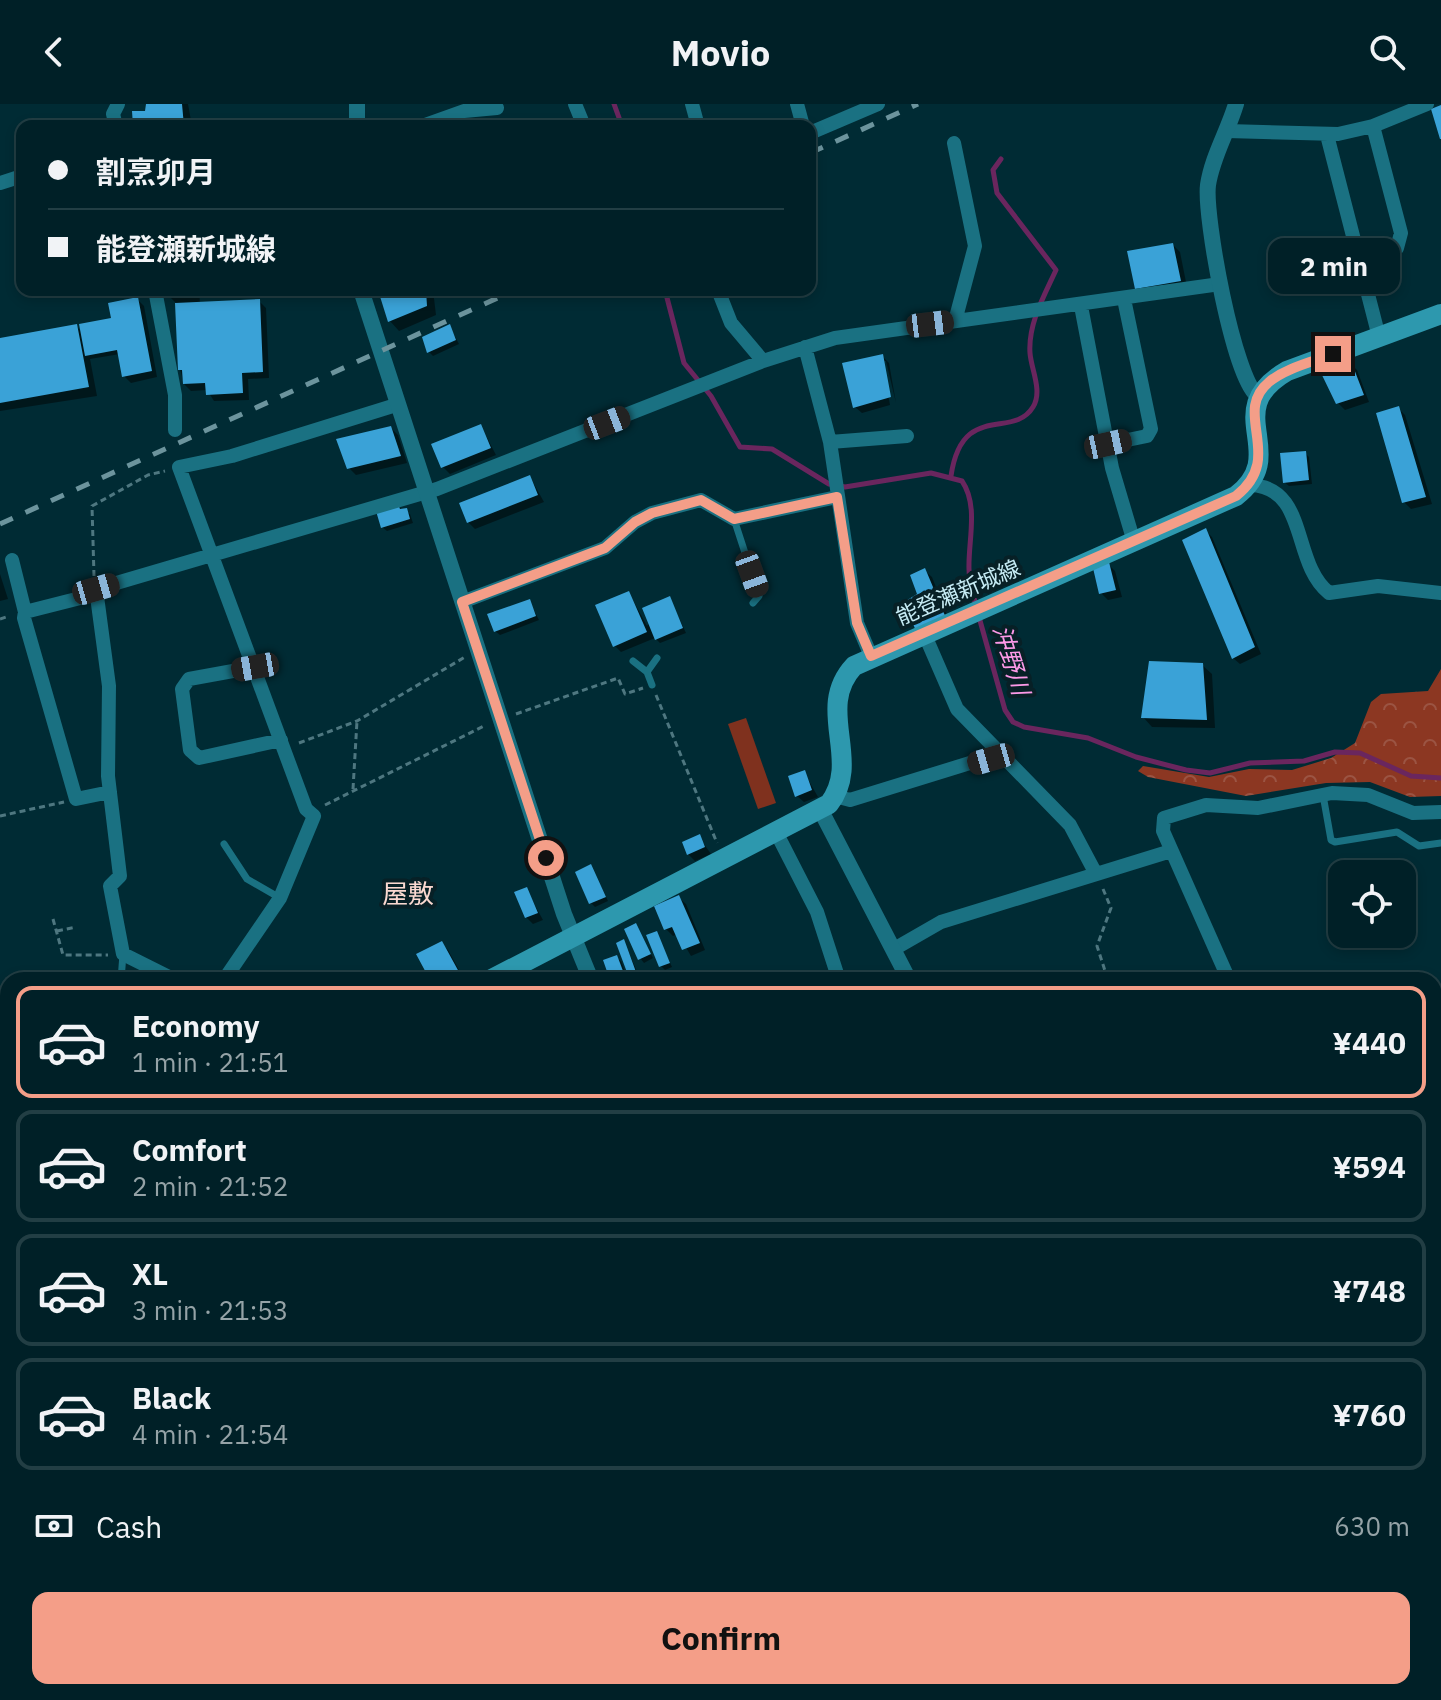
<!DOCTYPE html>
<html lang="en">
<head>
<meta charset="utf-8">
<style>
  body { margin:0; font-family:"IBM Plex Sans","Noto Sans JP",sans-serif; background:#0e2d33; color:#f1f3f6; height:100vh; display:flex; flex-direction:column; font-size:30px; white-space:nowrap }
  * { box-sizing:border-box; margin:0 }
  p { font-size:26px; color:#95a3a7 }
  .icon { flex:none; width:44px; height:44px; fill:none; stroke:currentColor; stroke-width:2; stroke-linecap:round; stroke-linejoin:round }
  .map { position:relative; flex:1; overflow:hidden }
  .drawer { position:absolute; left:0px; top:868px; width:1442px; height:728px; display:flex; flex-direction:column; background:#002027; border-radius:24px 24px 0 0; box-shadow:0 4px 12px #0003,0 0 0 2px #223e44 }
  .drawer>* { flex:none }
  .hud { position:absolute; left:16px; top:16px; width:800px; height:176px; border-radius:16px; box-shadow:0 4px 12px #0003,0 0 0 2px #223e44; display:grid; align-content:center; height:176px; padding:0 32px; background:#002027 }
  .fabs { position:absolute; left:1328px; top:756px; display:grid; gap:16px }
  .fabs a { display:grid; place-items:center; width:88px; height:88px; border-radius:16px; background:#002027; box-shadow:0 4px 12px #0003,0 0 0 2px #223e44; font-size:40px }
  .end { position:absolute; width:36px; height:36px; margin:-18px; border:10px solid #f49e88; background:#111; box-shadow:0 0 0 4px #111 }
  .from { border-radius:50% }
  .bubble { position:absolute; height:56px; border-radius:16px; background:#002027; box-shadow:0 4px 12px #0003,0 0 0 2px #223e44; font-size:26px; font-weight:800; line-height:56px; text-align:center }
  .car { position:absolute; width:24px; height:48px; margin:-24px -12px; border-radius:10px; box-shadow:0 0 6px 2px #0007; background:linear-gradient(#222 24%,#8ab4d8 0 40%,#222 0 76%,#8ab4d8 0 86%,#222 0) }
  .hud b { display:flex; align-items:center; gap:28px; height:76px; font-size:30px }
  .hud b+b { border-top:2px solid #223e44 }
  .hud i { width:20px; height:20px; background:#f1f3f6 }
  ul { padding:14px 0 0; list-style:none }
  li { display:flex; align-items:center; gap:24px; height:112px; margin:0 16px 12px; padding:0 16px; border:4px solid #223e44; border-radius:16px }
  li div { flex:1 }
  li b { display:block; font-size:30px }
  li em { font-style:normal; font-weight:800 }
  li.current { border-color:#f49e88 }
  li>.icon { width:72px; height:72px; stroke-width:1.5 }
  .pay { display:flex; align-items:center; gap:20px; height:88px; padding:0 32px; font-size:30px }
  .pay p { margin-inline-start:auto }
  .action { display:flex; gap:16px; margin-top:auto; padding:16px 32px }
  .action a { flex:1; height:92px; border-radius:16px; background:#f49e88; color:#111; font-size:32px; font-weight:800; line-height:92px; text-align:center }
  header { display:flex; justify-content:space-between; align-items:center; height:104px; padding:0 32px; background:#002027; font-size:36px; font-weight:800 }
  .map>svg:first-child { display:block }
  .green { fill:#7f311e }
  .forest { fill:url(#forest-crowns) }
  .shadow { fill:#0007 }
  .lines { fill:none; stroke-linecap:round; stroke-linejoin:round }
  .stream { stroke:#6a265e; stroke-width:5 }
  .river { stroke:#6a265e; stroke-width:28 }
  .building { fill:#3aa2d7 }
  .path { stroke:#4e7780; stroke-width:3; stroke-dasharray:6 4; stroke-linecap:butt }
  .service { stroke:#1a7182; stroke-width:7 }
  .minor { stroke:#1a7182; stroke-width:14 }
  .tertiary { stroke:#1a7182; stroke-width:16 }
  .secondary { stroke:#2d98ae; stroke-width:20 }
  .rail { stroke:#6c949d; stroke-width:5; stroke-dasharray:14 14; stroke-linecap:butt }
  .route { stroke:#f49e88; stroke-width:10 }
  .labels { text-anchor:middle; stroke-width:8; stroke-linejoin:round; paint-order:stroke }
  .street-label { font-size:22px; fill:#c7ecf5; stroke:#072026 }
  .water-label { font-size:24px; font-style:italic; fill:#fc99e7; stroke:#072026 }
  .quarter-label { font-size:26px; fill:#fbd9d1; stroke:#072026 }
</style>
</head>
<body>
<header><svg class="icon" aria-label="back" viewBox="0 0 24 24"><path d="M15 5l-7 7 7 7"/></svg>Movio<svg class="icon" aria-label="search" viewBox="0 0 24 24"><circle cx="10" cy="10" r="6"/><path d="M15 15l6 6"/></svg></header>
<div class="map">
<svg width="1441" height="1596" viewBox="0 0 1441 1596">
  <defs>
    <pattern id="forest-crowns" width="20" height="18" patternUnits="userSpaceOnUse" patternTransform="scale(2)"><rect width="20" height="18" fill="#8c3722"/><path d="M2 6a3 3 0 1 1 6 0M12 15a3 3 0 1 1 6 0" fill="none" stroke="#9b5443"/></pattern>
  </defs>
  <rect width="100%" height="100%" fill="#002b34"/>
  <path class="green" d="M746 614 776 699 758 705 728 620Z"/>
  <path class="forest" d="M1441 565V692L1410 693 1370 678 1326 679 1246 692 1148 673 1138 667 1143 662 1209 673 1249 665 1292 666 1331 654 1355 639 1371 598 1381 590 1428 587Z
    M10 1588H126L124 1596H2Z"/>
  <path class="shadow" d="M148 0H188L192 22H135L147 9Z
    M1173 141 1180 148 1187 183 1137 184Z
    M170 186H199L200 200 259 197 266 204 269 274 248 275 249 296 214 297 207 286 191 287 184 280 180 265 177 200 170 193Z
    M380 186H433L436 211 399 227 390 217Z
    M137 195 144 202 157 273 131 279 124 272 120 250 90 255 97 292 0 307V236L76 222 82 228 110 216Z
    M450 223 459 240 433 252 429 248Z
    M882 252 889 259 896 299 886 257H882L890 301 862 309 855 303Z
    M1350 259 1357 266 1369 298 1345 306 1338 299Z
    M1398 304 1405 311 1432 400 1411 405 1404 398Z
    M481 322 496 351 450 370 443 363Z
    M391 324 398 331 407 359 356 371 349 364Z
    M1305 349 1309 353 1312 380 1289 382 1284 378Z
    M530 373 544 398 475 425 468 418Z
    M398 403 410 410 413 419 387 427 382 423Z
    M1206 427 1212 433 1261 550 1240 560 1233 554Z
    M1108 460 1115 467 1122 493 1108 496 1101 489Z
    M925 467 932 473 951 521 919 490Z
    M0 470 8 495 0 497Z
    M629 489 647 522 670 495 686 529 660 539 655 534 621 548 614 541Z
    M529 497 539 516 500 531 495 527Z
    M1202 561 1212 570 1215 624 1152 623 1143 613Z
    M804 668 818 693 804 698 797 692Z
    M699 733 711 750 695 757 688 750Z
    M591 763 608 797 595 803 591 799Z
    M526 785 543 816 533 820 526 813Z
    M679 794 686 800 705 846 691 852 678 830 673 832 666 825Z
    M636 821 653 854 644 859 640 854Z
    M656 829 672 863 665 866 661 862Z
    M624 838 639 872 634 874 630 870Z
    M441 839 448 846 464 875 432 876Z
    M616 853 621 857 628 876H612L605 857Z
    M543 872 558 876H536Z
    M0 1134 8 1147V1153L0 1157Z
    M8 1278V1300L0 1286V1281Z
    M0 1460 8 1463V1514L0 1533Z
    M369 1588 368 1596H351L336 1589Z
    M375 1588H401L400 1594Z
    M451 1588H474L473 1596H449Z
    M538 1588H559L550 1596Z
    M619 1588H635L638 1596H620Z
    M663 1588 666 1596H657L655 1590Z
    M683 1588H699L701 1596H685Z
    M777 1588H799L781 1592Z
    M1213 1588H1244L1243 1596H1212Z
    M421 1593H436L438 1596H421Z"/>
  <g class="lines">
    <path class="stream" d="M614 0 622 22
      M665 186 684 259 711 292 740 343 772 345 829 380 845 383 931 369 962 377C979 402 968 437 969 465 969 478 974 491 976 503
      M951 372C962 297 1013 336 1033 303 1043 287 1031 265 1030 249 1028 220 1044 192 1056 166L997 89 993 66 1001 55
      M979 513 1005 606 1013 618 1024 623 1088 634 1136 653 1186 666 1210 669 1250 659 1304 657 1335 648 1360 649 1411 672 1441 674"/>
    <path class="river" d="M0 1400 8 1406
      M0 1595 8 1584"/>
  </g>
  <path class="building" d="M146 0H182L184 22H133L132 7H145Z
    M1441 1V35H1440L1431 5Z
    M272 17V22H207L206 18Z
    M1173 139 1181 177 1135 185 1127 147Z
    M168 186H194V192L168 194Z
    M378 186H426L427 202 388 218Z
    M138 193 152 267 122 273 117 246 85 252 79 220 111 214 108 199Z
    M260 195 263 268 242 269 243 289 206 291 205 279 183 280 182 266H178L175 199Z
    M77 220 89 283 0 299V234Z
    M450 220 456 236 427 249 422 233Z
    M883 250 891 293 853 304 842 259Z
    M1351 257 1364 291 1336 300 1321 269Z
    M1399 302 1426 393 1402 399 1376 309Z
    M481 320 491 344 441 364 431 340Z
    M391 322 401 352 347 365 336 335Z
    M1306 347 1309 376 1283 379 1280 349Z
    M530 371 538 391 467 419 459 399Z
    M398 400 400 405 407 404 410 415 381 424 376 407Z
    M1206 424 1255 543 1232 555 1182 436Z
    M1109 458 1116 486 1099 490 1093 464Z
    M925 464 946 514 916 527 904 498 917 490 910 471Z
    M629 487 647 528 613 543 595 501Z
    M670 492 683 524 655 536 642 504Z
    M530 495 536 512 494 528 487 510Z
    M1149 557 1203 559 1207 616 1141 614Z
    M805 666 812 686 795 693 788 672Z
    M700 730 705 743 687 751 682 738Z
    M591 760 606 793 589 800 575 768Z
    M527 783 538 809 525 814 514 788Z
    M679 791 700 839 682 846 672 823 664 826 654 802Z
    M636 819 651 850 638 856 624 825Z
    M657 827 670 859 659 863 646 831Z
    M624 835 636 868 628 871 616 839Z
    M442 837 459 868 443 876H430L416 850Z
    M617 851 626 875 610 876 603 856Z
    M8 1177V1237L5 1238 0 1181Z
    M0 1458 8 1461V1483L0 1502Z
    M203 1588H262V1596H204Z
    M331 1588H365L363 1596Z
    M1024 1588H1060L1061 1596H1025Z
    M1211 1588H1237L1235 1596H1210Z"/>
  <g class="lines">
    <path class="path" d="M94 472 92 402 148 371 165 367
      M0 515 9 512
      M656 591 717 739
      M516 610 618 574 625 590 643 584
      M299 639 357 617 465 553
      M353 685 357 617
      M325 701 486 621
      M0 712 64 698
      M1103 785 1111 804 1097 842 1108 876
      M53 815 63 851H108
      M57 827 76 823
      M1434 1012 1441 1113"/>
    <path class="service" d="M734 415 759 492 753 499
      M633 557 647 568 652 581
      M647 568 657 554
      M1323 691 1331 736 1335 738 1397 728 1419 742 1441 739
      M224 740 247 775 280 794
      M121 876 123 850"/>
    <path class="minor" d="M575 0 584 22
      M692 0 698 22
      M797 0 803 22
      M116 22 113 10 118 0
      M422 22 464 7 497 4
      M1227 27 1338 30 1373 22 1427 0
      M810 29 878 0
      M1327 31 1379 233
      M954 39 975 142 955 217
      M0 79 22 72
      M1358 154 1397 144 1401 129 1373 22
      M155 186 175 291V326
      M718 186 731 219 763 257
      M1081 202 1112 364 1134 438
      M805 243 830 338 857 519 871 552
      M830 338 907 332
      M1108 340 1147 332 1151 325 1124 195
      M1250 381C1309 383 1291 459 1329 489L1378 482 1441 489
      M12 456 25 508
      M96 490 25 508 24 514 76 695 110 688
      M462 498 605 444 635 418 652 409 701 396 734 415 837 393
      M924 529 957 605 1070 721 1096 770
      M255 563 189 575 182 585 190 646 199 654 281 636
      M835 692 850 696 999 650
      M776 728 817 808 839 876
      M894 845 941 818 1171 747
      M175 876 123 850 110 782 120 772 108 672 109 582 96 485 437 385 763 257 835 234 1220 180
      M224 876 280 794 314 712 306 705 179 363 232 352 396 301
      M1229 876 1163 727 1164 714 1206 701 1258 704 1332 689 1368 691 1413 709 1441 708
      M1434 946 1441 945
      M1434 1325H1441
      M1434 1571 1441 1575
      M266 1588V1596
      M519 1588 533 1596
      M900 1588 902 1596"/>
    <path class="tertiary" d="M1236 0C1228 27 1212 53 1208 81 1204 112 1234 276 1258 292
      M357 22V0
      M361 186 564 810 591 876
      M820 705 909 876
      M1434 1232 1441 1233
      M1434 1464 1441 1463
      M735 1588 736 1596
      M858 1596 890 1588"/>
    <path class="secondary" d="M490 876 829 700C863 656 814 605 854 562L1236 392C1292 349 1218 307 1287 267L1441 210
      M0 1167 8 1162"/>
    <path class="rail" d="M810 49 918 0
      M0 420 515 186"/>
  </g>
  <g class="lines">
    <path class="route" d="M546 754 462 498 605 444 635 418 652 409 701 396 734 415 837 393 857 519 871 552 1236 392C1286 353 1231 309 1269 278 1286 264 1312 258 1333 250"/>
  </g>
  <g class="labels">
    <g class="street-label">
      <text transform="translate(958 488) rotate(-23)" y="8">能登瀬新城線</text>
    </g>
    <g class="water-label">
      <text transform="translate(1011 556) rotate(73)" y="8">沖野川</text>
    </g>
    <g class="quarter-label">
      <text x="408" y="799">屋敷</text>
    </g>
  </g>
</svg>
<div class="fabs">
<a><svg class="icon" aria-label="locate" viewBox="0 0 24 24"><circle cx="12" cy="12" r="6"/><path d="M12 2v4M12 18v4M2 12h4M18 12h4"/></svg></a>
</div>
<i class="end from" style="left:546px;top:754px"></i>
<i class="end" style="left:1333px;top:250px"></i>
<div class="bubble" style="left:1268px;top:134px;width:132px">2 min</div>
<i class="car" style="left:930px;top:220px;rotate:83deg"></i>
<i class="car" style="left:607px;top:319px;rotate:69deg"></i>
<i class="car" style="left:1108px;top:340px;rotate:78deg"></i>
<i class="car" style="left:752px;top:470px;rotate:160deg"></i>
<i class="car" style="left:96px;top:485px;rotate:74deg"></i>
<i class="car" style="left:255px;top:563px;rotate:260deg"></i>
<i class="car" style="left:991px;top:655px;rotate:254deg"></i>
<div class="hud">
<b><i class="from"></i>割烹卯月</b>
<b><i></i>能登瀬新城線</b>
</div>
<section class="drawer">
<ul>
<li class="current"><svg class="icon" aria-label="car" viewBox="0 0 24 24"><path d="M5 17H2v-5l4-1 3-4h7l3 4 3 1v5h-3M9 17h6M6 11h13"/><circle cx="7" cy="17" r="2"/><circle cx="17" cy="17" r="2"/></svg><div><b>Economy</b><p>1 min · 21:51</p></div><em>¥440</em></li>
<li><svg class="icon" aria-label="car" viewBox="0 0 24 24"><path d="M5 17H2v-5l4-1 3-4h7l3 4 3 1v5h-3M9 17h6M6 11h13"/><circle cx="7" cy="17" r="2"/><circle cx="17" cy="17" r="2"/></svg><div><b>Comfort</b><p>2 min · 21:52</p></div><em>¥594</em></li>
<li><svg class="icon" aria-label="car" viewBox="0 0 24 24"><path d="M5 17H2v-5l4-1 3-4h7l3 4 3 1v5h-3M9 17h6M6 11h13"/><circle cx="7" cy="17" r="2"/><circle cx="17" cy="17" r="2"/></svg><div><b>XL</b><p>3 min · 21:53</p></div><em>¥748</em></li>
<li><svg class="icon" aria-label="car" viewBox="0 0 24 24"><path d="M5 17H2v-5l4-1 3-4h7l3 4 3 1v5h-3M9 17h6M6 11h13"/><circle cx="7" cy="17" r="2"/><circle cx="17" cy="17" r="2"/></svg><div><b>Black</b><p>4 min · 21:54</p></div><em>¥760</em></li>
</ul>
<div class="pay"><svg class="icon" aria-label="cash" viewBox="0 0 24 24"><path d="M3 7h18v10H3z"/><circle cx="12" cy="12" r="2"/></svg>Cash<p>630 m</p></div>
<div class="action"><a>Confirm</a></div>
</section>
</div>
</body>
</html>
